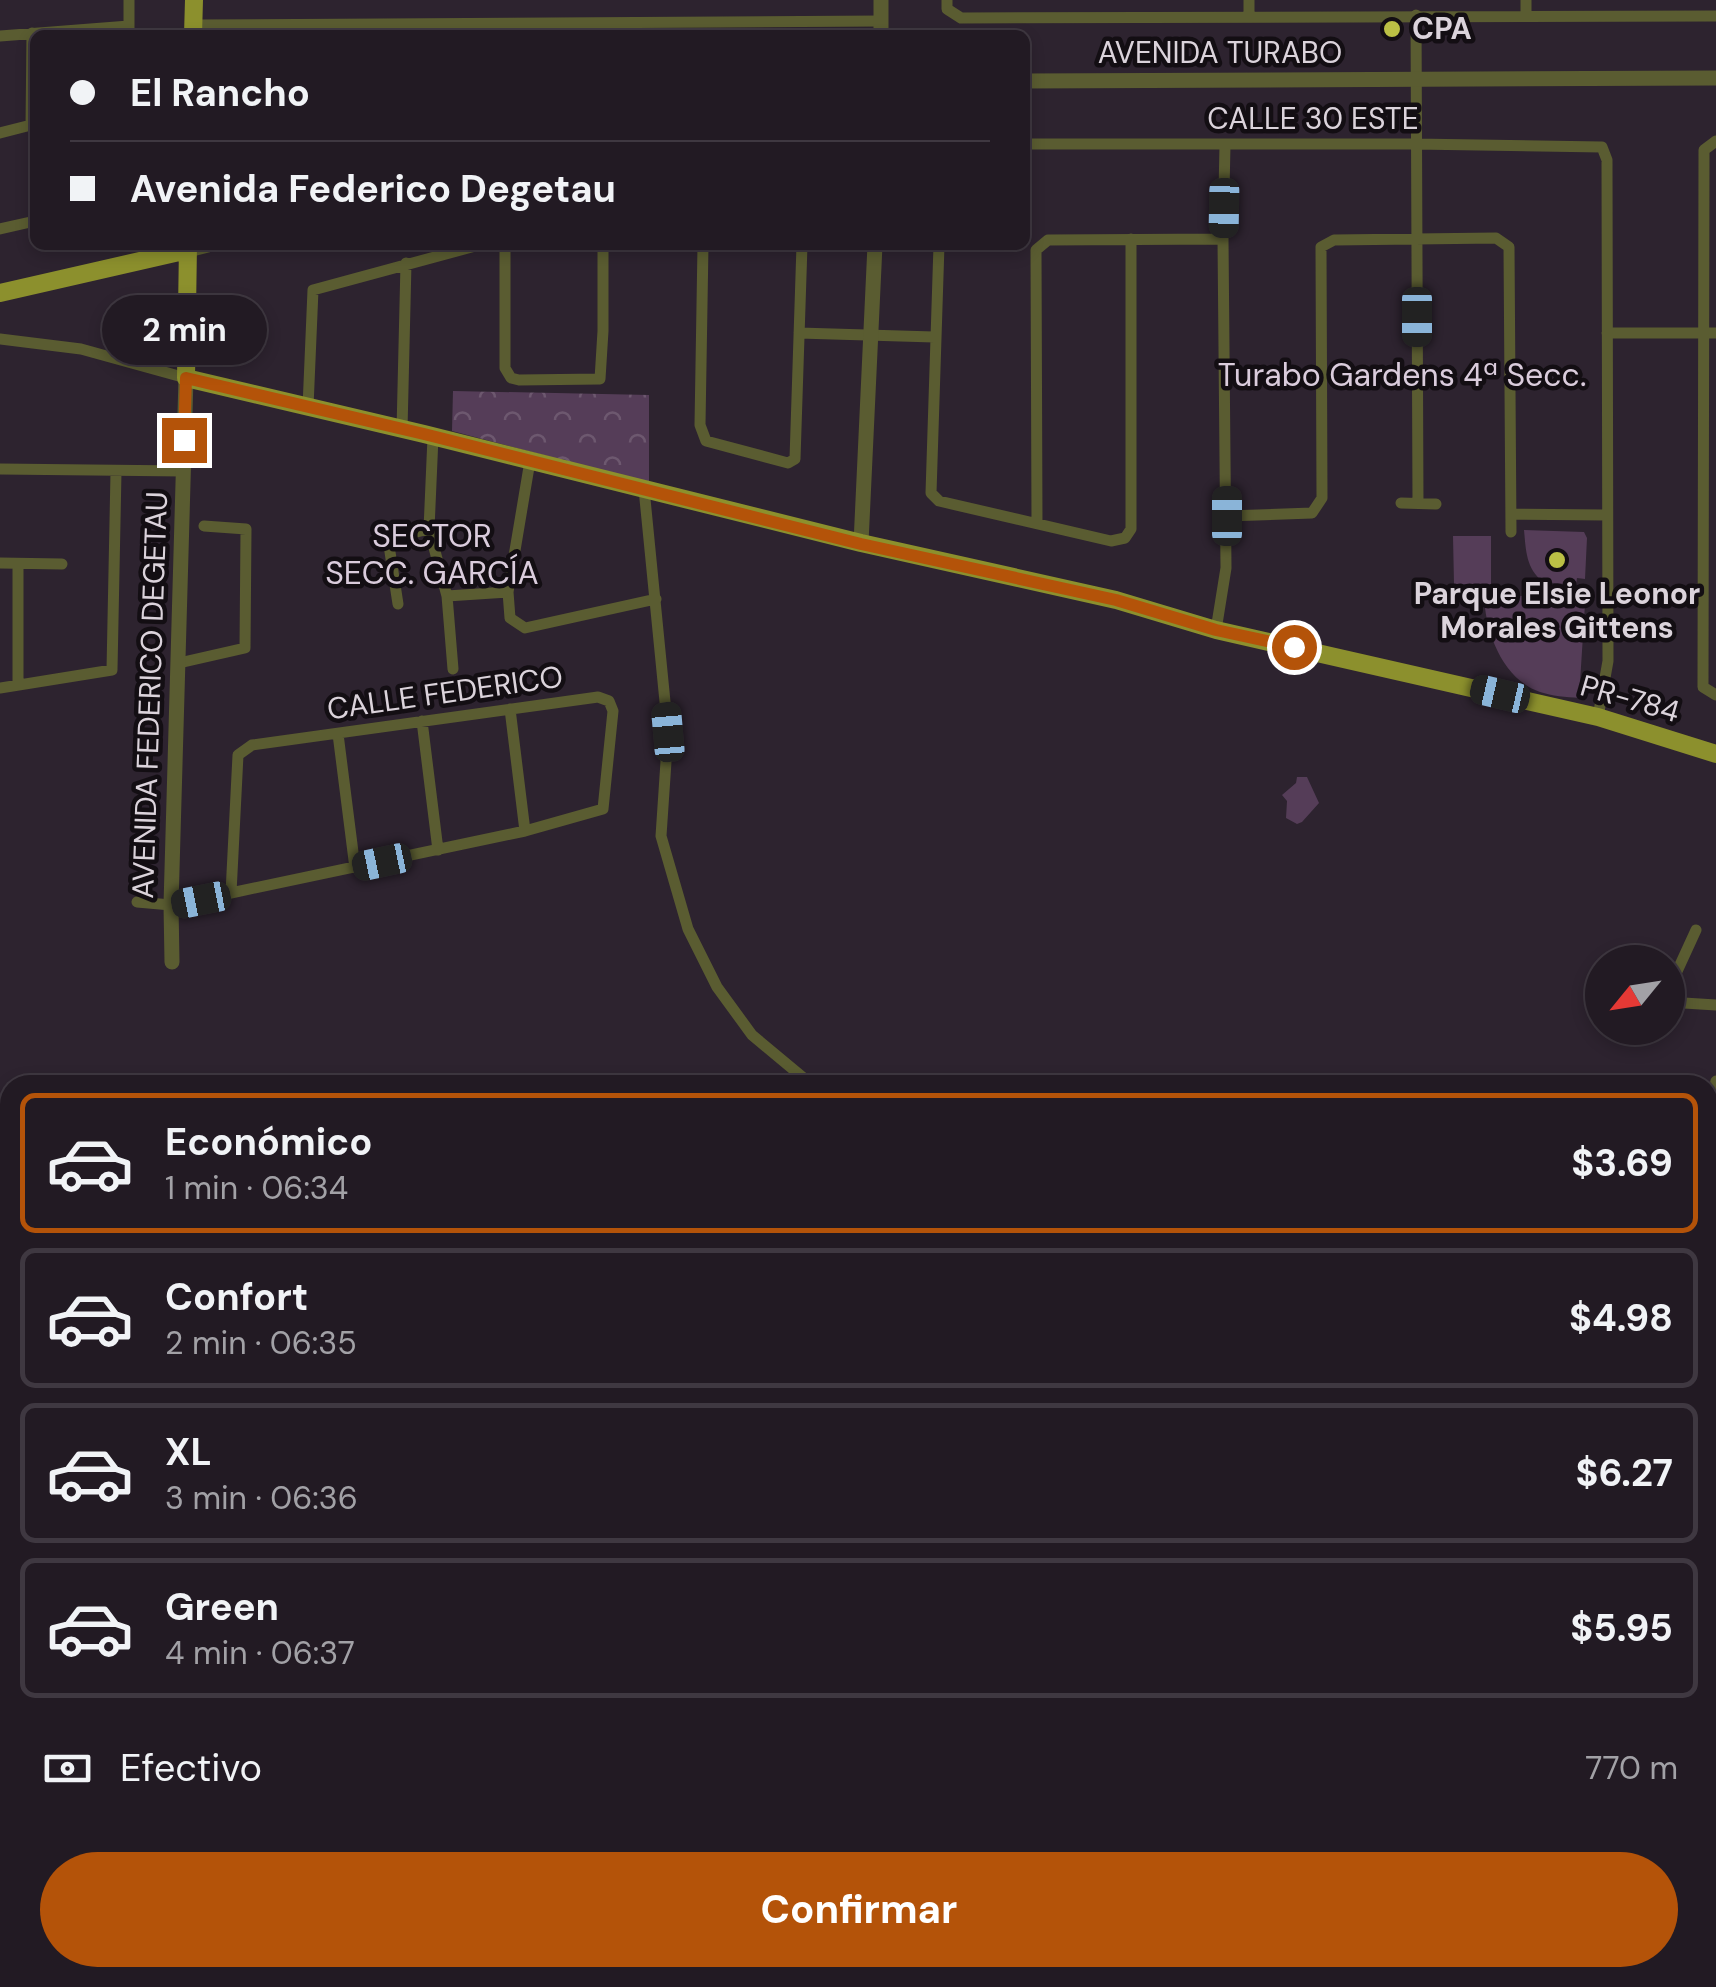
<!DOCTYPE html>
<html lang="es">
<head>
<meta charset="utf-8">
<style>
  body { margin:0; font-family:"DM Sans",sans-serif; background:#2a232b; color:#f1f3f6; height:100vh; display:flex; flex-direction:column; font-size:38px; white-space:nowrap }
  * { box-sizing:border-box; margin:0 }
  p { font-size:32px; color:#a2a1a6 }
  .icon { flex:none; width:55px; height:55px; fill:none; stroke:currentColor; stroke-width:2; stroke-linecap:round; stroke-linejoin:round }
  .map { position:relative; flex:1; overflow:hidden }
  .panel { position:absolute; left:0px; top:1075px; width:1718px; height:912px; display:flex; flex-direction:column; background:#221a23; border-radius:30px 30px 0 0; box-shadow:0 5px 15px #0003,0 0 0 2px #3f3841 }
  .panel>* { flex:none }
  .banner { position:absolute; left:30px; top:30px; width:1000px; height:220px; border-radius:15px; box-shadow:0 5px 15px #0003,0 0 0 2px #3f3841; display:grid; align-content:center; height:220px; padding:0 40px; background:#221a23 }
  .needle { width:65px; rotate:240deg }
  .fabs { position:absolute; left:1585px; top:945px; display:grid; gap:20px }
  .fabs a { display:grid; place-items:center; width:100px; height:100px; border-radius:50%; background:#221a23; box-shadow:0 5px 15px #0003,0 0 0 2px #3f3841; font-size:50px }
  .end { position:absolute; width:45px; height:45px; margin:-22px; border:12px solid #b45309; background:#fff; box-shadow:0 0 0 5px #fff }
  .from { border-radius:50% }
  .bubble { position:absolute; height:70px; border-radius:35px; background:#221a23; box-shadow:0 5px 15px #0003,0 0 0 2px #3f3841; font-size:32px; font-weight:700; line-height:70px; text-align:center }
  .car { position:absolute; width:30px; height:60px; margin:-30px -15px; border-radius:12px; box-shadow:0 0 8px 2px #0007; background:linear-gradient(#222 24%,#8ab4d8 0 40%,#222 0 76%,#8ab4d8 0 86%,#222 0) }
  .banner b { display:flex; align-items:center; gap:35px; height:95px; font-size:38px }
  .banner b+b { border-top:2px solid #3f3841 }
  .banner i { width:25px; height:25px; background:#f1f3f6 }
  ul { padding:18px 0 0; list-style:none }
  li { display:flex; align-items:center; gap:30px; height:140px; margin:0 20px 15px; padding:0 20px; border:5px solid #3f3841; border-radius:15px }
  li div { flex:1 }
  li b { display:block; font-size:38px }
  li em { font-style:normal; font-weight:700 }
  li.selected { border-color:#b45309 }
  li>.icon { width:90px; height:90px; stroke-width:1.5 }
  .pay { display:flex; align-items:center; gap:25px; height:110px; padding:0 40px; font-size:38px }
  .pay p { margin-inline-start:auto }
  .primary-button { display:flex; gap:20px; margin-top:auto; padding:20px 40px }
  .primary-button a { flex:1; height:115px; border-radius:60px; background:#b45309; color:#fff; font-size:40px; font-weight:700; line-height:115px; text-align:center }
  .map>svg:first-child { display:block }
  .grass { fill:#553d58 }
  .park { fill:url(#park-crowns) }
  .lines { fill:none; stroke-linecap:round; stroke-linejoin:round }
  .river { stroke:#1d0021; stroke-width:18 }
  .minor { stroke:#5a5c31; stroke-width:11 }
  .tertiary { stroke:#5a5c31; stroke-width:15 }
  .primary { stroke:#8c902d; stroke-width:18 }
  .route { stroke:#b45309; stroke-width:12 }
  .poi-dot { fill:#bbc045; stroke:#130e13; stroke-width:4 }
  .labels { text-anchor:middle; stroke-width:9; stroke-linejoin:round; paint-order:stroke }
  .poi-label { font-size:30px; font-weight:bold; fill:#dbd3db; stroke:#130e13; text-anchor:start }
  .street-label { font-size:30px; fill:#dbd3db; stroke:#130e13 }
  .neighbourhood-label { font-size:32px; fill:#daccdc; stroke:#130e13 }
</style>
</head>
<body>
<div class="map">
<svg width="1716" height="1987" viewBox="0 0 1716 1987">
  <defs>
    <pattern id="park-crowns" width="20" height="18" patternUnits="userSpaceOnUse" patternTransform="scale(2.5)"><rect width="20" height="18" fill="#553d58"/><path d="M2 6a3 3 0 1 1 6 0M12 15a3 3 0 1 1 6 0" fill="none" stroke="#6d586f"/></pattern>
  </defs>
  <rect width="100%" height="100%" fill="#2d232f"/>
  <path class="grass" d="M1524 530 1584 532 1587 538 1585 579 1577 578 1576 585 1543 582C1526 568 1526 551 1524 530Z
    M1453 536H1491V584H1454Z
    M1484 595 1578 597 1585 604 1579 698C1566 697 1552 696 1540 692 1502 679 1485 631 1484 595Z
    M1297 777H1307L1319 803 1302 822 1297 824 1286 818 1287 801 1282 795 1296 783Z"/>
  <path class="park" d="M453 391 649 395V483L452 431Z"/>
  <g class="lines">
    <path class="river" d="M1527 1085 1540 1082 1618 1085
      M1676 1085H1693
      M0 1273 10 1281"/>
    <path class="minor" d="M947 0V9L961 18 1716 16
      M1249 0V17
      M1526 0V15
      M1416 15 1418 503
      M193 25 881 21
      M129 35V0
      M0 36 129 26
      M31 125 32 33
      M0 133 35 124
      M1716 141 1704 150 1703 687 1716 695
      M1025 144H1415L1602 147 1607 160 1608 661 1598 717
      M0 229 35 221
      M505 245V368L511 378 519 380 600 379 603 331V245
      M703 245 700 425 706 441 788 463 795 459 802 245
      M939 245 931 493 939 501 1111 541 1125 538 1131 529V239
      M799 333 934 337
      M1607 333H1716
      M0 339 81 349 186 378
      M308 407 313 290 479 245
      M402 430 406 263
      M433 437 429 529 447 596 453 669
      M530 461 508 592 510 618 525 628 656 599
      M0 469 184 471
      M644 489 668 732 661 836 688 929 717 987 752 1035 812 1085
      M1401 503 1436 504
      M1512 514 1606 515
      M1227 516 1312 513 1322 498 1321 247 1334 240 1496 238 1509 247 1511 532
      M1037 523 1036 250 1048 240 1223 239
      M0 563 62 564
      M447 596 508 592
      M398 604 388 539 429 529
      M1216 630 1226 568 1223 239 1225 145
      M179 663 245 648 246 529 204 526
      M18 685V564
      M0 688 112 670 116 472
      M510 709 525 831
      M422 721 438 850
      M338 734 355 868
      M137 902 171 905 231 893 525 831 603 809 613 711 609 701 598 697 252 745 238 755 231 893
      M1668 991 1696 930
      M1668 1002 1716 1005
      M1710 1109 1716 1081
      M1708 1239 1716 1245
      M0 1580 10 1564
      M506 1978 519 1987
      M796 1978 803 1987
      M1189 1978 1190 1987
      M611 1987 618 1978
      M740 1987 747 1978"/>
    <path class="tertiary" d="M881 35V0
      M1025 81 1716 78
      M188 250 208 245
      M861 543 875 245
      M172 962 171 905 186 378
      M0 1746 10 1778
      M0 1810 10 1863
      M30 1978 31 1987
      M49 1978 50 1987"/>
    <path class="primary" d="M193 35 194 0
      M188 245 186 378 424 434 861 543 1116 600 1216 630 1598 717 1716 754
      M0 293 188 250"/>
  </g>
  <g class="lines">
    <path class="route" d="M184 440 186 378 424 434 861 544 1116 600 1216 630 1294 647"/>
  </g>
  <g class="poi-dot">
    <circle cx="1392" cy="29" r="10"/>
    <circle cx="1557" cy="560" r="10"/>
  </g>
  <g class="labels">
    <g class="poi-label">
      <text x="1412" y="39">CPA</text>
      <text x="1557" y="604" text-anchor="middle">Parque Elsie Leonor<tspan x="1557" dy="34">Morales Gittens</tspan></text>
    </g>
    <g class="street-label">
      <text x="1220" y="63">AVENIDA TURABO</text>
      <text x="1313" y="129">CALLE 30 ESTE</text>
      <text transform="translate(445 693) rotate(-8)" y="10">CALLE FEDERICO</text>
      <text transform="translate(150 695) rotate(-88)" y="10">AVENIDA FEDERICO DEGETAU</text>
      <text transform="translate(1630 699) rotate(16)" y="10">PR-784</text>
    </g>
    <g class="neighbourhood-label">
      <text x="1402" y="386">Turabo Gardens 4ª Secc.</text>
      <text x="432" y="547">SECTOR<tspan x="432" dy="37">SECC. GARCÍA</tspan></text>
    </g>
  </g>
</svg>
<div class="fabs">
<a><svg class="needle" viewBox="-14 -14 28 28"><path d="M0-13l5 13h-10z" fill="#e53935"/><path d="M0 13l5-13h-10z" fill="#a2a1a6"/></svg></a>
</div>
<i class="end from" style="left:1294px;top:647px"></i>
<i class="end" style="left:184px;top:440px"></i>
<div class="bubble" style="left:102px;top:295px;width:165px">2 min</div>
<i class="car" style="left:1224px;top:208px;rotate:181deg"></i>
<i class="car" style="left:1417px;top:317px;rotate:180deg"></i>
<i class="car" style="left:1227px;top:516px;rotate:0deg"></i>
<i class="car" style="left:1500px;top:694px;rotate:283deg"></i>
<i class="car" style="left:668px;top:732px;rotate:355deg"></i>
<i class="car" style="left:382px;top:862px;rotate:258deg"></i>
<i class="car" style="left:201px;top:900px;rotate:259deg"></i>
<div class="banner">
<b><i class="from"></i>El Rancho</b>
<b><i></i>Avenida Federico Degetau</b>
</div>
<section class="panel">
<ul>
<li class="selected"><svg class="icon" aria-label="car" viewBox="0 0 24 24"><path d="M5 17H2v-5l4-1 3-4h7l3 4 3 1v5h-3M9 17h6M6 11h13"/><circle cx="7" cy="17" r="2"/><circle cx="17" cy="17" r="2"/></svg><div><b>Económico</b><p>1 min · 06:34</p></div><em>$3.69</em></li>
<li><svg class="icon" aria-label="car" viewBox="0 0 24 24"><path d="M5 17H2v-5l4-1 3-4h7l3 4 3 1v5h-3M9 17h6M6 11h13"/><circle cx="7" cy="17" r="2"/><circle cx="17" cy="17" r="2"/></svg><div><b>Confort</b><p>2 min · 06:35</p></div><em>$4.98</em></li>
<li><svg class="icon" aria-label="car" viewBox="0 0 24 24"><path d="M5 17H2v-5l4-1 3-4h7l3 4 3 1v5h-3M9 17h6M6 11h13"/><circle cx="7" cy="17" r="2"/><circle cx="17" cy="17" r="2"/></svg><div><b>XL</b><p>3 min · 06:36</p></div><em>$6.27</em></li>
<li><svg class="icon" aria-label="car" viewBox="0 0 24 24"><path d="M5 17H2v-5l4-1 3-4h7l3 4 3 1v5h-3M9 17h6M6 11h13"/><circle cx="7" cy="17" r="2"/><circle cx="17" cy="17" r="2"/></svg><div><b>Green</b><p>4 min · 06:37</p></div><em>$5.95</em></li>
</ul>
<div class="pay"><svg class="icon" aria-label="cash" viewBox="0 0 24 24"><path d="M3 7h18v10H3z"/><circle cx="12" cy="12" r="2"/></svg>Efectivo<p>770 m</p></div>
<div class="primary-button"><a>Confirmar</a></div>
</section>
</div>
</body>
</html>
